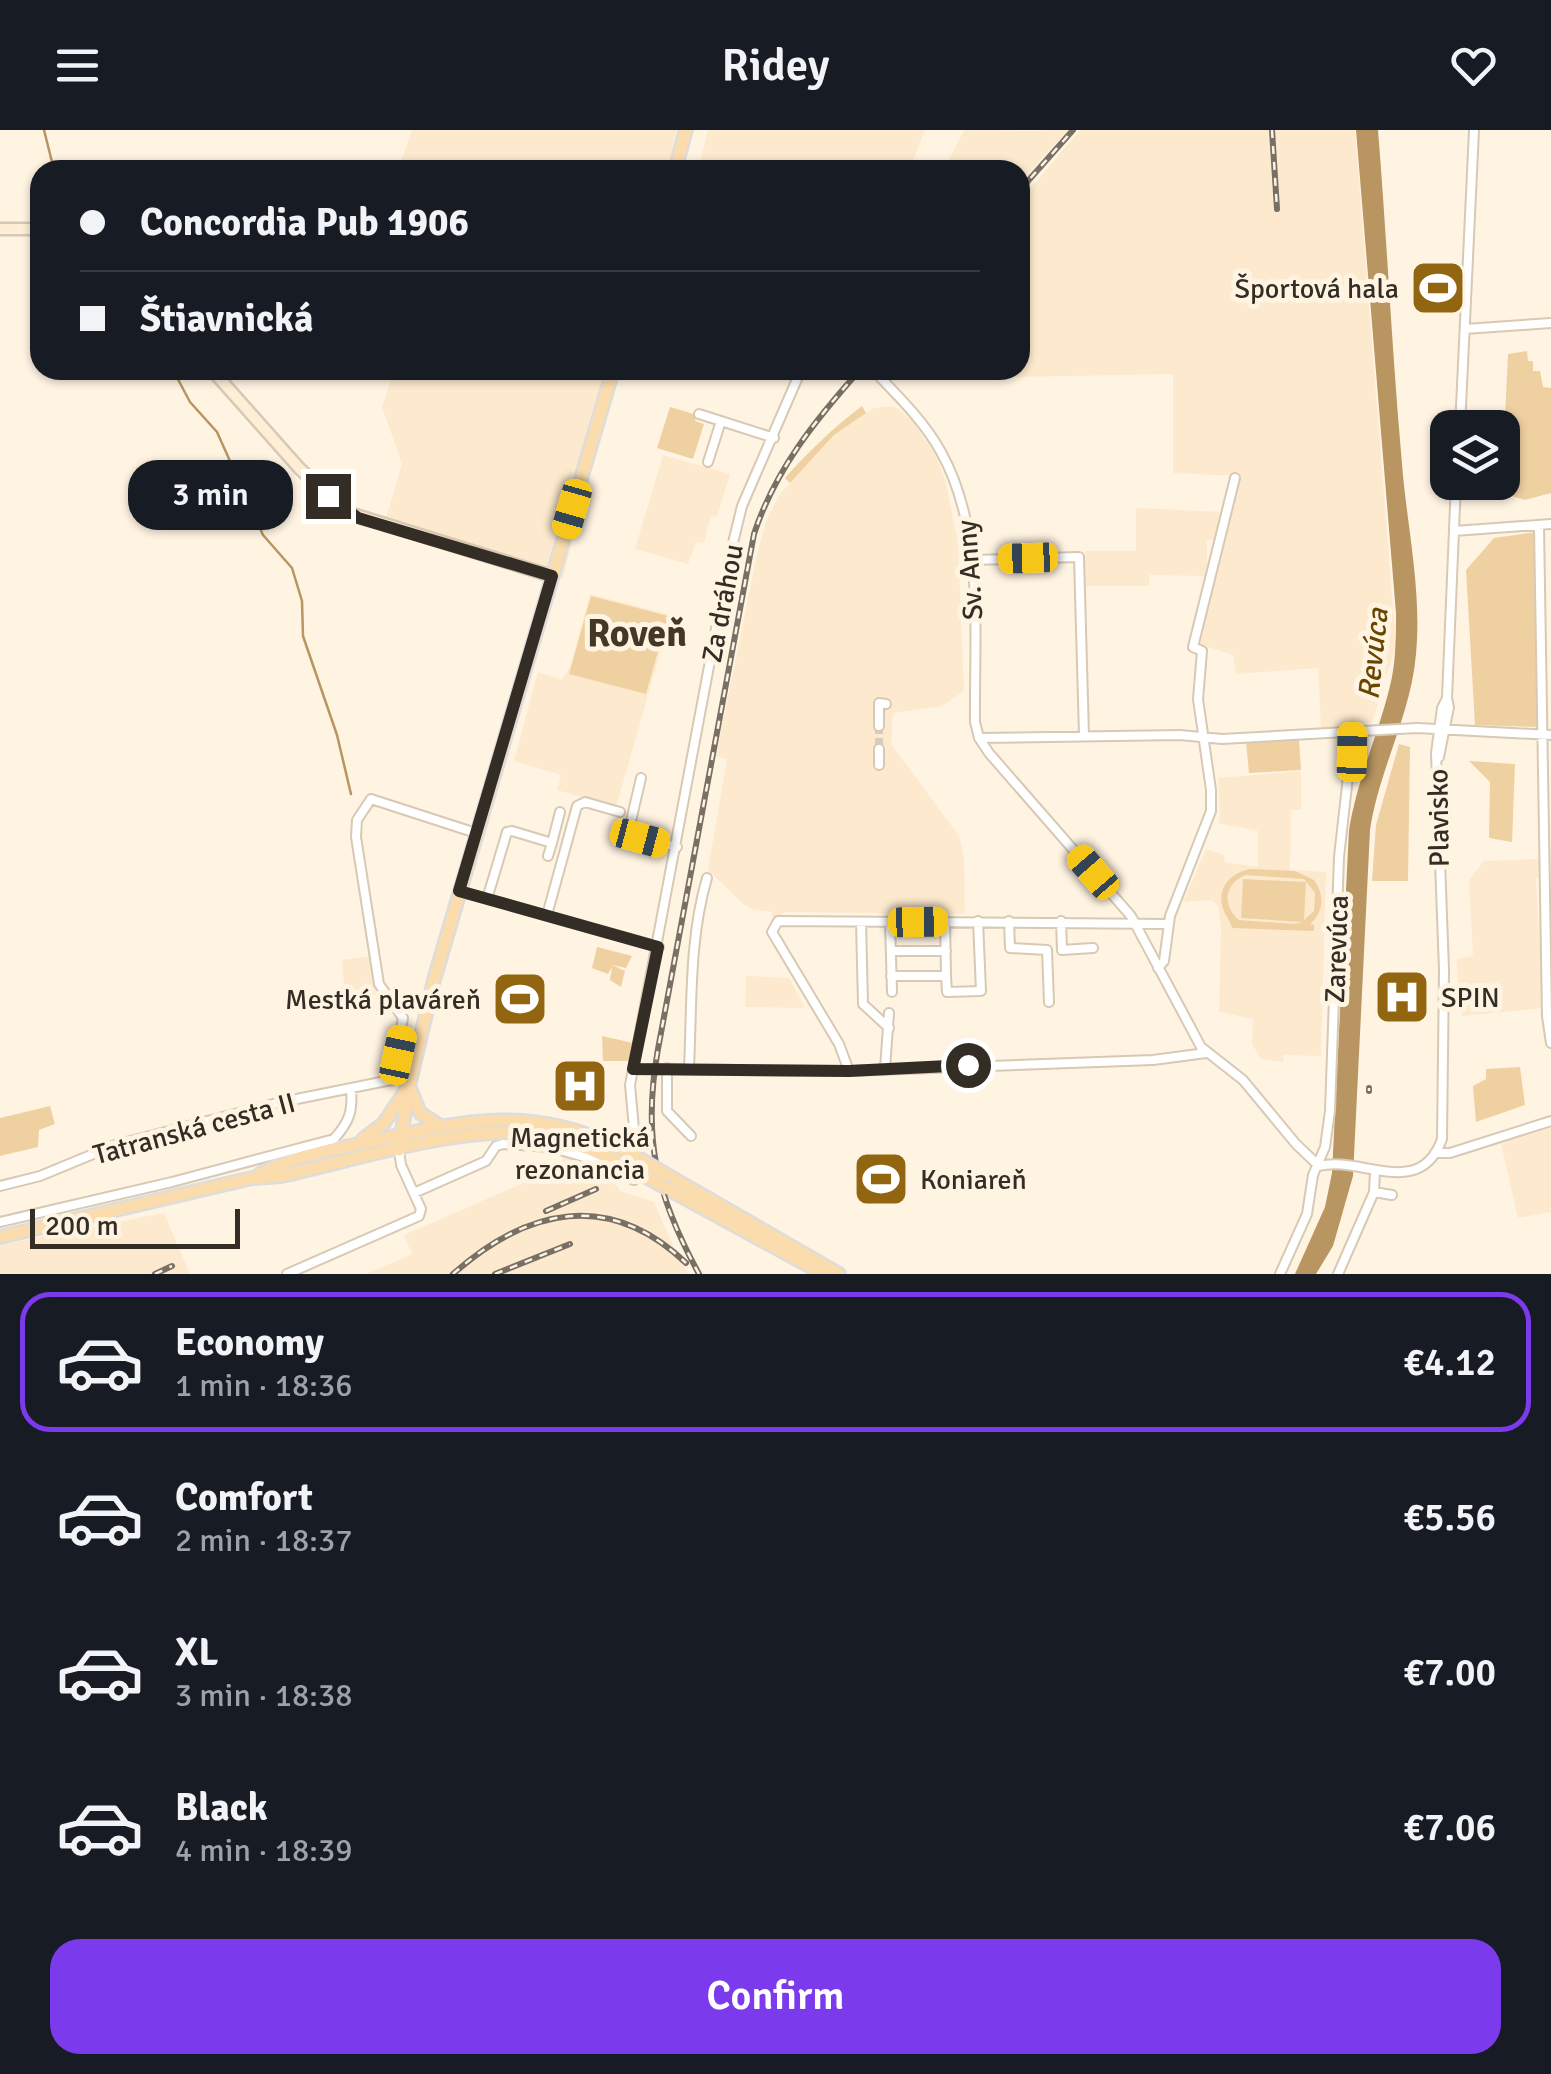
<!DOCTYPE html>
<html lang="en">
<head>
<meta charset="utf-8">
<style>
  body { margin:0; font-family:Signika,sans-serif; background:#242831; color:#f1f3f6; height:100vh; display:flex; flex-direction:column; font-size:38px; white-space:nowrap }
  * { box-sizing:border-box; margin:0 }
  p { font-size:32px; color:#9ea1a6 }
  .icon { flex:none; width:55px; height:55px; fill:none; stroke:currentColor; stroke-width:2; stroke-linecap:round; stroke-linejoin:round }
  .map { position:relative; height:1144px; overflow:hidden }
  .sheet { display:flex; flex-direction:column; background:#171b24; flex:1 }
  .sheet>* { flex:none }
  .hud { position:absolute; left:30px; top:30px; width:1000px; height:220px; border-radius:30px; box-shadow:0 2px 8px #0004; display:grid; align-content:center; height:220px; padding:0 50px; background:#171b24 }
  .tools { position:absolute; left:1430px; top:280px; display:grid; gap:20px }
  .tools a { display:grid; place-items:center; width:90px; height:90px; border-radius:20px; background:#171b24; box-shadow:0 2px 8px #0004; font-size:50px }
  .scale { position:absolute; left:30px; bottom:25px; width:210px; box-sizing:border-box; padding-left:10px; border:5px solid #332d25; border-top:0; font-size:28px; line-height:35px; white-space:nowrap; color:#332d25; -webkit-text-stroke:8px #fff3e2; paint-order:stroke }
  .end { position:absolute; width:45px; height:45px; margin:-22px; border:12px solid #332d25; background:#fff; box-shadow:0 0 0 5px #fff }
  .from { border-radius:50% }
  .bubble { position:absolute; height:70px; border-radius:30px; background:#171b24; box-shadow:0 2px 8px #0004; font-size:32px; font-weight:600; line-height:70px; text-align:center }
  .car { position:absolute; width:30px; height:60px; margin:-30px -15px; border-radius:12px; box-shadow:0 0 8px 2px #0007; background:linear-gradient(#f5c518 24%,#345 0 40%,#f5c518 0 76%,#345 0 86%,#f5c518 0) }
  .hud b { display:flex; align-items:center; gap:35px; height:95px; font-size:38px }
  .hud b+b { border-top:2px solid #363941 }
  .hud i { width:25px; height:25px; background:#f1f3f6 }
  ul { padding:18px 0 0; list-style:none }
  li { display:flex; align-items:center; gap:30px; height:140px; margin:0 20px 15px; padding:0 30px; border:5px solid transparent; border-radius:30px }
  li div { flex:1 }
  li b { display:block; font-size:38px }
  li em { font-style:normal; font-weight:600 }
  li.selected { border-color:#7c3aed }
  li>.icon { width:90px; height:90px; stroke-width:1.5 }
  .action { display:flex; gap:20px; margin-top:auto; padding:20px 50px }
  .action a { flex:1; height:115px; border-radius:30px; background:#7c3aed; color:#fff; font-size:40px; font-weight:600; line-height:115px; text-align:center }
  header { display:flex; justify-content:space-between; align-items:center; height:130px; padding:0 50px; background:#171b24; font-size:45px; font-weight:600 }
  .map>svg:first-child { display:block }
  .built { fill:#fdeace }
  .green { fill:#efd0a1; fill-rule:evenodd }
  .water { fill:#b89561 }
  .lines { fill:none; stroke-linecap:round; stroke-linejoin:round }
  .stream { stroke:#b89561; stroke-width:2.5 }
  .street-tunnel { stroke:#d6cbbc; stroke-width:8; stroke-dasharray:8 4; stroke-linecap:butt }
  .street-casing { stroke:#d7c9b4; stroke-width:12 }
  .secondary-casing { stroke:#d7c9b4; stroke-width:15 }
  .primary-casing { stroke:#dedddc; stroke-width:16 }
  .street { stroke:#fff; stroke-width:8 }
  .secondary { stroke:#fdeed5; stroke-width:10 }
  .primary { stroke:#fbdcac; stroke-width:11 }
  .rail-casing { stroke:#797065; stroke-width:6 }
  .rail { stroke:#fff3e2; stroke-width:2.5; stroke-dasharray:8; stroke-linecap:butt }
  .primary-bridge-casing { stroke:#dedddc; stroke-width:16; stroke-linecap:butt }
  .primary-bridge { stroke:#fbdcac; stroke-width:11 }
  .route { stroke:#332d25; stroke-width:12 }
  .labels { text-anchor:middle; stroke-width:10; stroke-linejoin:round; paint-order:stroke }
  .poi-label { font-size:28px; fill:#332d25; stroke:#fff3e2; text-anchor:end }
  .street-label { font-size:28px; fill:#332d25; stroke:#fff3e2 }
  .water-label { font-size:30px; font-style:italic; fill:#694600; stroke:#fff3e2 }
  .district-label { font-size:38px; font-weight:bold; fill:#433726; stroke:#fff3e2 }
</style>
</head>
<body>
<header><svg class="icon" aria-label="menu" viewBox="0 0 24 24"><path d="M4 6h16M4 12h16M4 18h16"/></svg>Ridey<svg class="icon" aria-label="heart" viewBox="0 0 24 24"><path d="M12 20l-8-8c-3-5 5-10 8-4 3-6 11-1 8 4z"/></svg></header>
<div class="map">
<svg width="1551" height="1144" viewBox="0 0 1551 1144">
  <rect width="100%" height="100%" fill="#fff3e2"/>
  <path class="built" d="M412 0H677L667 40H398Z
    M708 0H925L909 40H698Z
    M964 0 1032 1 1068 0 1020 53V40H944Z
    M1080 0H1355L1396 516 1372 592 1321 598 1318 538 1236 544 1233 525 1199 514 1241 346 1173 343V244L907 249 902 240H1020V71Z
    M394 240H612L563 449 382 402 402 334 382 277Z
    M894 276 913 292 935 324 946 353 958 413 964 561 942 576 893 583 891 614 959 706 964 727 965 784 784 782 780 786H771L772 782 752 779 742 773 708 740 727 629 716 626 756 429 766 391 780 364 834 305 873 278Z
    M663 325 730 344 717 387 711 386 704 413 696 412 688 434 635 419Z
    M1136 378 1223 382 1220 400 1213 410H1207V446L1149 445V456H1086L1085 421H1136Z
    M590 464 671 485 616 677 557 660 561 645 514 631 538 542 562 550 570 537Z
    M1301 641V680H1291L1290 740 1326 742 1321 926 1284 925 1283 932 1261 929 1252 914 1253 889 1219 882 1221 799 1218 776 1212 770 1183 772 1206 719 1225 725 1224 732 1258 737V701L1218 693 1220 685 1218 648Z
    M1540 729V747L1536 748 1543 878 1462 886 1456 829 1473 826 1469 750 1484 731Z
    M372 826 376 865 345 868 342 830Z
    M746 846 789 848 805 878 745 877Z
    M1551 997V1082L1518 1088 1501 1014Z
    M564 1025 604 1041 621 1061 654 1072 674 1118 685 1127 680 1132 690 1144H366L412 1124 404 1105 560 1037Z
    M164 1083 190 1144H0V1115Z"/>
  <path class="green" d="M1527 221 1528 231H1533V241H1540L1543 257 1551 258V363L1525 370 1505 364 1503 327 1508 224Z
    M862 276 866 283 834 305 790 353 785 348C809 321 833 298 862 276Z
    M670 277 697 285 695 291 704 294 693 329 657 318Z
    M1536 402 1537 597 1475 595 1466 440 1494 408Z
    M591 466 668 486 646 564 569 544Z
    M1299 610 1301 640 1249 643 1246 612Z
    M1399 614 1410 617 1408 751H1372L1376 695Z
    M1469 631 1515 634 1512 712 1489 708 1490 652Z
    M1251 739 1295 741 1314 750C1325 766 1324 781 1310 794L1314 795V801L1232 798C1230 789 1224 785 1222 775 1218 755 1233 742 1251 739ZM1245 745 1304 749 1315 763 1314 781 1304 790 1306 752 1243 749 1241 788 1302 792 1294 794 1239 790C1222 775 1224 755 1245 745Z
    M597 817 632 826 626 838 612 835 625 841 621 857 610 850 612 837 608 844 592 838Z
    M602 906 633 913 630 931H603Z
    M1520 937 1525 975 1476 992 1473 956 1486 949V939Z
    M50 976 55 994 39 1000 38 1017 0 1026V988Z"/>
  <path class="water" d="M1356 0H1378C1387 111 1392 223 1402 334 1407 397 1422 461 1416 524 1411 585 1379 639 1370 700L1353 1046 1333 1116 1316 1144H1295L1325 1077 1332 1043 1349 700C1358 645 1381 599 1392 547 1396 526 1396 504 1396 483Z"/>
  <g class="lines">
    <path class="stream" d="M44 0 54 40
      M173 240 190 272 217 302 263 405 292 438 302 471 303 506 337 605 351 664"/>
    <path class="street-tunnel" d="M879 596V619"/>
    <g class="street-casing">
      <path id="street" d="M1465 199 1551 193
        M873 240C897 265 924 291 941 322 985 401 974 504 975 592L979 608 989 623 1131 786 1201 917 1243 950 1296 1014 1319 1036
        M699 284 721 291
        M1460 298 1474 0
        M708 332 721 291 774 308
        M1539 396 1547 886 1551 913
        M1454 401 1551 394
        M972 430 1079 427 1084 606
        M879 596V573L886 574
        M979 608 1180 605 1222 609 1417 598 1551 605
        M879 619V635
        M1439 627 1449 577 1447 568
        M641 648 628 704 677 717
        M552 713 560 682
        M459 761 659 817
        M487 769 507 702 512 701 552 713 548 726
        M547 785 577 676 585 672 620 682
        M1009 791 1010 818 1047 820 1049 872
        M1061 791 1062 820 1093 818
        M861 792 863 874 889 898
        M890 792 892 862
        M891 821H946
        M1158 838 1164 831 1170 786 1211 681V660L1198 569 1202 521 1193 517 1235 348
        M891 846H946L945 791
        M946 846 947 862 981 861 978 791
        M667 938V981L691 1006
        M689 938C692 876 689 809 707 748
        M633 939 849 941 1153 930 1206 923
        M885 939 889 883
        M849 941 839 914 772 802 778 791 1169 794
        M1435 1023H1450L1551 991
        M1319 1036C1360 1025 1420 1071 1442 1009L1444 840 1436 623 1442 578 1447 568 1456 352
        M0 1056 40 1046 115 1015 277 973 391 950 403 888 379 854 356 707 357 690 371 669 476 703
        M1374 1062 1392 1065
        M414 1063 486 1031 496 1016 503 1014 550 1017 584 1027 634 1050 638 1042 630 955 730 425 742 376 801 240
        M0 1092 172 1052 334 1009C349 992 353 982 351 959
        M287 1144 419 1086 421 1079 401 1035 399 1020
        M1280 1144 1307 1084 1313 1045 1325 1017 1330 981 1339 727 1353 602
        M1338 1144 1374 1062 1375 1041"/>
    </g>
    <g class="secondary-casing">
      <path id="secondary" d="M0 99H40
        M212 240 299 338 346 382 552 446"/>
    </g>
    <g class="primary-casing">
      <path id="primary" d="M675 40 686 0
        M409 956 420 983 440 996
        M363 1009 384 993 406 960
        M399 1020 409 956 434 850 613 240
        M260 1044C296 1025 338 1019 377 1010 473 989 530 976 623 1019
        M667 1045 839 1144
        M668 1059 824 1144
        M0 1107 252 1048 281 1046C355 1030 461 995 534 1004 563 1008 589 1018 616 1030"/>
    </g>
    <use href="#street" class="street"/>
    <use href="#secondary" class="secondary"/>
    <use href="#primary" class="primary"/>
    <g class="rail-casing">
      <path id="rail" d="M1272 0 1277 79
        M1020 60 1073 0
        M1369 961V958
        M546 1081 596 1059
        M155 1144 172 1136
        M453 1144C527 1078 609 1060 686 1133
        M495 1144 570 1114
        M699 1144C656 1065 642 1008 658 919L754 404C775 340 816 289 860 240"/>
    </g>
    <use href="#rail" class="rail"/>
    <g class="primary-bridge-casing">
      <path id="primary-bridge" d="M623 1019 667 1045
        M616 1030 668 1059"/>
    </g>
    <use href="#primary-bridge" class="primary-bridge"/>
  </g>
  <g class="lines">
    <path class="route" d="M328 366 358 388 552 446 459 761 658 817 633 939 849 941 968 935"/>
  </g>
  <defs>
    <g id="stadium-square" transform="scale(2.875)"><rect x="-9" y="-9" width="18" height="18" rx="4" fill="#926611" stroke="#fff3e2"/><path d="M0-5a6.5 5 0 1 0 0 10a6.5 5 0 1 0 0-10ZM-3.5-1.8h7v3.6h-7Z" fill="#fff"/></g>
    <g id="hospital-square" transform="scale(2.875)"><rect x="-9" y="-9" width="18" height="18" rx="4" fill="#926611" stroke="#fff3e2"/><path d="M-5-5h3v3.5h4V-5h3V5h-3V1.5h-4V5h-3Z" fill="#fff"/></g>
  </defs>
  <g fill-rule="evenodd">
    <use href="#stadium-square" x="1438" y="158"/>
    <use href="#hospital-square" x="1402" y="867"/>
    <use href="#stadium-square" x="520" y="869"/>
    <use href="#hospital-square" x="580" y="956"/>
    <use href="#stadium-square" x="881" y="1049"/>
  </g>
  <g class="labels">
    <g class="poi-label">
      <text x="1399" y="168">Športová hala</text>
      <text x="1441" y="877" text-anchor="start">SPIN</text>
      <text x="481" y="879">Mestká plaváreň</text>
      <text x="580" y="1017" text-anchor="middle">Magnetická<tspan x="580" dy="32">rezonancia</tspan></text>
      <text x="920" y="1059" text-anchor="start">Koniareň</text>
    </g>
    <g class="street-label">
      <text transform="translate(969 440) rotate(-94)" y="10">Sv. Anny</text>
      <text transform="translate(722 473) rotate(-79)" y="10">Za dráhou</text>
      <text transform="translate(1438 688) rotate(-91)" y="10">Plavisko</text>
      <text transform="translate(1336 819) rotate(-88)" y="10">Zarevúca</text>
      <text transform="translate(194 998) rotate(-15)" y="10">Tatranská cesta II</text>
    </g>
    <g class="water-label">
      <text transform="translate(1373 524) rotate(-84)" y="10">Revúca</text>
    </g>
    <g class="district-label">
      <text x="637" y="516">Roveň</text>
    </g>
  </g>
</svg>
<div class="tools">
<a><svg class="icon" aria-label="layers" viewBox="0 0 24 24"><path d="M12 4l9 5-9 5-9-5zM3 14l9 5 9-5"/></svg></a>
</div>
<div class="scale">200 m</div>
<i class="end from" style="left:968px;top:935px"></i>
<i class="end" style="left:328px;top:366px"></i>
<div class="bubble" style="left:128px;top:330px;width:165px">3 min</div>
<i class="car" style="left:572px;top:379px;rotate:196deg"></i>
<i class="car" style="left:1028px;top:428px;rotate:268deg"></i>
<i class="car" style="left:1352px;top:622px;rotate:1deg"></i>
<i class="car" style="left:640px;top:708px;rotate:105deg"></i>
<i class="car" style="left:1093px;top:742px;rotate:319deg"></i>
<i class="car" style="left:918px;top:792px;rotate:89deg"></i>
<i class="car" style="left:398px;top:925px;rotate:12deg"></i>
<div class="hud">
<b><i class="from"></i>Concordia Pub 1906</b>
<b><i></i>Štiavnická</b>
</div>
</div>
<section class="sheet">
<ul>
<li class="selected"><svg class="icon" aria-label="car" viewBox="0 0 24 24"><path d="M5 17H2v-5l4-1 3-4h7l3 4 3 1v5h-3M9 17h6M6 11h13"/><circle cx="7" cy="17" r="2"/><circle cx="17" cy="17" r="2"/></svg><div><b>Economy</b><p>1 min · 18:36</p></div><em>€4.12</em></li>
<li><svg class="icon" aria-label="car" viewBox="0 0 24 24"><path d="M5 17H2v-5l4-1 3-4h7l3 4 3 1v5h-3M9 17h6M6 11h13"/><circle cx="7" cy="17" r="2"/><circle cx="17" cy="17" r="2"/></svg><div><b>Comfort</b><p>2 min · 18:37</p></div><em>€5.56</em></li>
<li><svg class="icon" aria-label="car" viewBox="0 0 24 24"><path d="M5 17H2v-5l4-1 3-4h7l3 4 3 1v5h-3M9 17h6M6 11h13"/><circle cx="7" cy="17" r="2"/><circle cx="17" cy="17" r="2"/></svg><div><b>XL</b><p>3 min · 18:38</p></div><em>€7.00</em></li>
<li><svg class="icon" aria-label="car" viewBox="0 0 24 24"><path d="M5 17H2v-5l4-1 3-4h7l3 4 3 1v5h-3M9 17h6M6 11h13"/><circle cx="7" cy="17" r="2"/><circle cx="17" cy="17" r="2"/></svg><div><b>Black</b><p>4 min · 18:39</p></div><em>€7.06</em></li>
</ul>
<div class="action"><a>Confirm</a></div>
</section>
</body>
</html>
